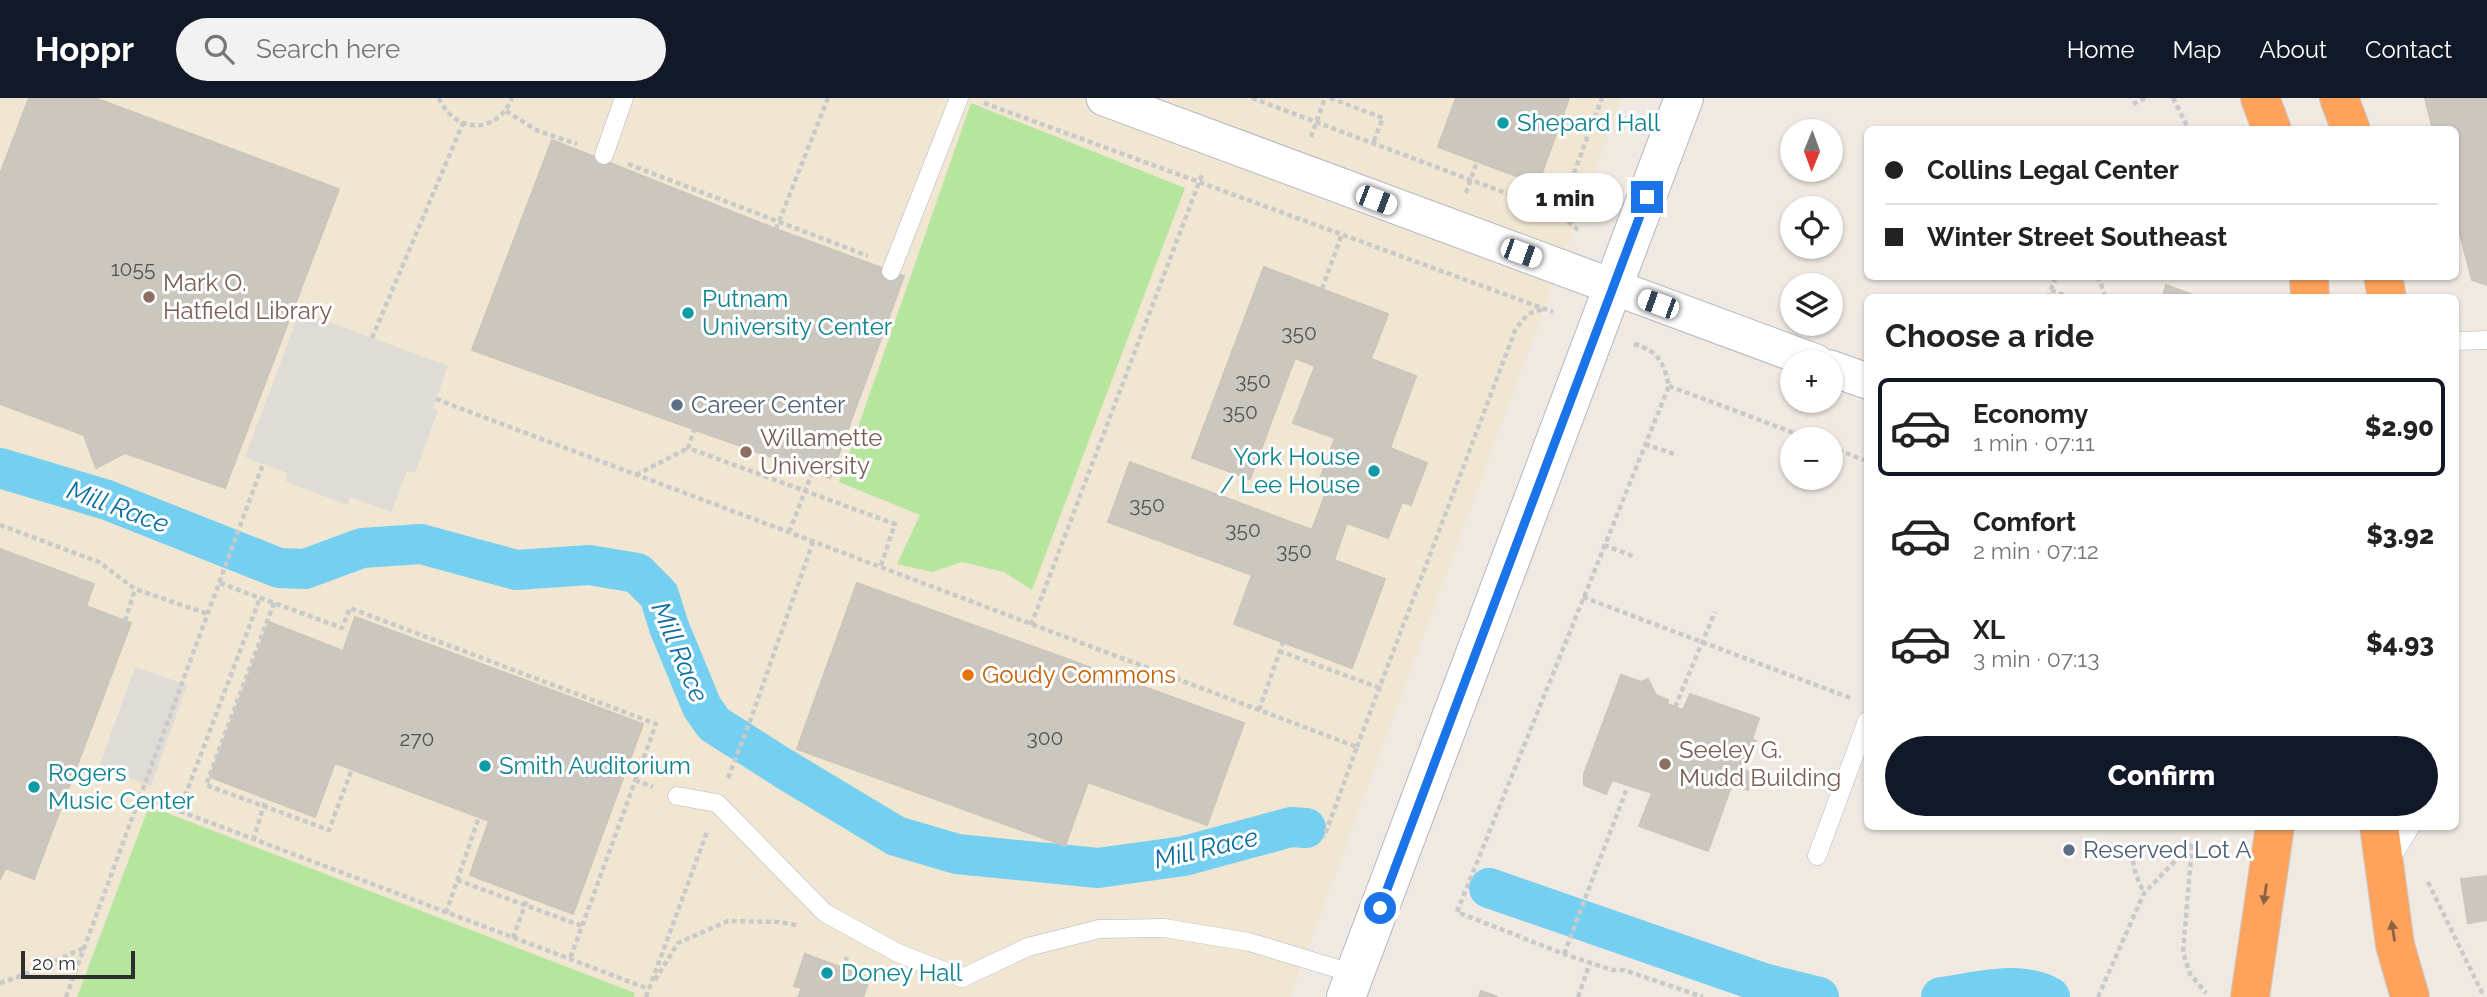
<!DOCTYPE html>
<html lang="en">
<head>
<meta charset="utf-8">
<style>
  body { margin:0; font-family:Raleway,sans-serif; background:#f2f2f2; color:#222; height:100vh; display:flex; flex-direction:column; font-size:26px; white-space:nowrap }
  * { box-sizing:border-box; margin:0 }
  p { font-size:23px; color:#767676 }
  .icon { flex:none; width:38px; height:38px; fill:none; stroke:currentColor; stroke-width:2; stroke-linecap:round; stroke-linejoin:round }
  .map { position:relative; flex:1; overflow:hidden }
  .details { position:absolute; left:1864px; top:196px; width:595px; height:536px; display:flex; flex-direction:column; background:#fff; border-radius:10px; box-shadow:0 2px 5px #0004 }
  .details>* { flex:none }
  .banner { position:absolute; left:1864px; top:28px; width:595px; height:154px; border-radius:10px; box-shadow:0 2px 5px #0004; display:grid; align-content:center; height:154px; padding:0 21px; background:#fff }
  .needle { width:46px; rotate:181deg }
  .controls { position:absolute; left:1780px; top:21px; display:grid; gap:14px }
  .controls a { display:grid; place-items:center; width:63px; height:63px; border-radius:50%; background:#fff; box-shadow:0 2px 5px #0004; font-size:35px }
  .scale { position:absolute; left:21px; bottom:18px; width:114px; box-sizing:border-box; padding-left:7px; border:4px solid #2e2e2e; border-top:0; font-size:19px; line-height:24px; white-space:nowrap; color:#2e2e2e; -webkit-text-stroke:5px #fff; paint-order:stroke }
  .end { position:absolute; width:32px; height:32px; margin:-16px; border:9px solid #1a73e8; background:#fff; box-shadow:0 0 0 4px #fff }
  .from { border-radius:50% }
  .bubble { position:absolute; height:49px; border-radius:24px; background:#fff; box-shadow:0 2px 5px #0004; font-size:23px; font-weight:800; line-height:49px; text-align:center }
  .car { position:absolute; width:21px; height:42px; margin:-21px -10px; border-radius:9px; box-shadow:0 0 5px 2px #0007; background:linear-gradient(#fff 24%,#345 0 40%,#fff 0 76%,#345 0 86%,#fff 0) }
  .banner b { display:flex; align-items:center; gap:24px; height:66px; font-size:26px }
  .banner b+b { border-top:2px solid #e0e0e0 }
  .banner i { width:18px; height:18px; background:#222 }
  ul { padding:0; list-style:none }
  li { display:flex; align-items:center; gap:21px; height:98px; margin:0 14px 10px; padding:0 7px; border:4px solid transparent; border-radius:10px }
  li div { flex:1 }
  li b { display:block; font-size:26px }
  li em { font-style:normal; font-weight:800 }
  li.on { border-color:#111827 }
  li>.icon { width:63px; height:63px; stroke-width:1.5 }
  h2 { padding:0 21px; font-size:32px; line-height:84px }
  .button { display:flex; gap:14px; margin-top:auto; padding:14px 21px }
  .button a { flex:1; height:80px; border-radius:42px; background:#111827; color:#fff; font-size:28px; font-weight:800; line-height:80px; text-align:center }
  header { display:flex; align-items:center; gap:42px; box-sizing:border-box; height:98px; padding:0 35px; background:#111827; color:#fff }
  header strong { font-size:33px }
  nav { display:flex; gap:38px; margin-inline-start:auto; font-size:24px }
  .search { width:490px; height:63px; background:#f2f2f2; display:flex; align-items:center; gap:18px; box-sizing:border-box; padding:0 24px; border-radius:38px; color:#767676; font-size:26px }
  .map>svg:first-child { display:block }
  .education { fill:#f0e6d1 }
  .green { fill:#b6e59e }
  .plaza { fill:#dfdcd8 }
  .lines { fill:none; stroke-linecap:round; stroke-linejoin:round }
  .canal { stroke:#75cff0; stroke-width:40 }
  .building { fill:#cbc7bf; stroke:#cbc5ba; stroke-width:2 }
  .lane-casing { stroke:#b4b7c1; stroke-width:19 }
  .street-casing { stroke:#b4b7c1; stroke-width:37 }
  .secondary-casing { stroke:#b4b7c1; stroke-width:40 }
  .highway-casing { stroke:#c9c9c9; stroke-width:40 }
  .path { stroke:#c9c9c9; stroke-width:4.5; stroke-dasharray:5 3.5; stroke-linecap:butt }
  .lane { stroke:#fff; stroke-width:18 }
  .street { stroke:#fff; stroke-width:35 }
  .secondary { stroke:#fff; stroke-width:38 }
  .highway { stroke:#ffa35c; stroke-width:38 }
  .oneway { fill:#8c6343 }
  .route { stroke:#1a73e8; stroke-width:9 }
  .culture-dot { fill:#0f9aa8; stroke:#fff; stroke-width:2.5 }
  .education-dot { fill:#8d6e63; stroke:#fff; stroke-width:2.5 }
  .service-dot { fill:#5c6f8a; stroke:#fff; stroke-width:2.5 }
  .food-dot { fill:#e8710a; stroke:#fff; stroke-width:2.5 }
  .labels { text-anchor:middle; stroke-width:6; stroke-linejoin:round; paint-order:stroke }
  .number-label { font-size:21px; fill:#555452 }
  .culture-label { font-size:24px; fill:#0d838f; stroke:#fff; text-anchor:start }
  .education-label { font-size:24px; fill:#785e54; stroke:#fff; text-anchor:start }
  .service-label { font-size:24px; fill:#4e5e75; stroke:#fff; text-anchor:start }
  .food-label { font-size:24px; fill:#c56008; stroke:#fff; text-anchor:start }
  .water-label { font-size:26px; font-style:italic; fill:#0d6fa3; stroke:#fff }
</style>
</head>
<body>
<header>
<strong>Hoppr</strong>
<div class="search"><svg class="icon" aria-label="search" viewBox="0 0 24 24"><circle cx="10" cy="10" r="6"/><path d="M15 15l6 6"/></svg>Search here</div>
<nav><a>Home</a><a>Map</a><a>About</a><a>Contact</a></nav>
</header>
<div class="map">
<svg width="2487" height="899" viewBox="0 0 2487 899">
  <rect width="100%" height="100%" fill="#efe9e1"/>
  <path class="education" d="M0 0H1622L1290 899H634L635 895 149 708 77 899H0Z"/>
  <path class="green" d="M971 5 1185 90 1032 492 1004 474 962 464 932 474 897 466 920 417 839 384Z
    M149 708 635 895 634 899H77Z"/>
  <path class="plaza" d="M300 213 448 268 433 310 438 313 415 375 407 373 391 414 350 399 347 407 285 383 287 375 245 359Z
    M135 569 187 587 151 688 99 669Z"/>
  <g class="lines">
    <path class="canal" d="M0 370 107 402 279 470 305 471 362 450 421 446 516 472 589 467 637 475 659 497 669 529 702 609 714 626 783 670 896 738 957 756 1098 770 1184 758 1291 729 1306 730
      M1489 790 1763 885 1819 899
      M1941 899C1975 895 2018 881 2050 899"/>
  </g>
  <path class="building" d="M29 0H95L339 91 225 390 125 355 96 370 84 337 0 306V76Z
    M1456 0H1569L1538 86 1438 49Z
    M2425 0H2487V187L2472 182 2455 117V32H2433Z
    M552 42 776 131 904 178 830 380 472 252Z
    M1264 169 1388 216 1371 261 1416 278 1390 350 1427 365 1411 407 1402 404 1388 440 1347 425 1334 462 1385 481 1352 570 1234 526 1252 477 1108 424 1130 364 1312 432 1328 389 1318 386 1335 340 1293 325 1315 268 1295 260 1250 381 1192 360Z
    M2166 187 2201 200H2162Z
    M0 451 94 486 86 508 131 525 34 781 5 770 0 782Z
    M857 485 1244 625 1207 727 1088 684 1065 748 797 651Z
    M355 519 643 626 573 816 470 777 489 723 335 665 315 719 210 679 269 524 343 553Z
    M1621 577 1641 584 1648 581 1656 597 1668 602 1667 606 1683 612 1690 596 1759 620 1752 641 1756 643 1749 663 1744 661 1740 669 1749 674 1753 679 1748 692 1732 686 1708 753 1639 728 1652 695 1612 682 1606 696 1584 687V676Z
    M2487 778V822L2468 825 2461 781Z
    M805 856 870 880 863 899H798L802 890 794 888Z
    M1481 893 1498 899H1479Z"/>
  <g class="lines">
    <g class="lane-casing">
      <path id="lane" d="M604 57 624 0
        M891 173 959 0
        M2455 243 2487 242
        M677 698 717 705 825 815 898 855 962 880 1028 849 1099 831 1164 830 1249 844 1355 876
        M1817 758 1867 623
        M2389 764 2411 728"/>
    </g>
    <g class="street-casing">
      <path id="street" d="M1104 0 1816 264
        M1830 270 1867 283"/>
    </g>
    <g class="secondary-casing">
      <path id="secondary" d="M1346 899 1684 0"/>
    </g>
    <g class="highway-casing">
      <path id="highway" d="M2260 0 2272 32
        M2339 0 2351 32
        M2309 178 2310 200
        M2383 178 2387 200
        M2379 728 2395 847 2410 899
        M2250 899 2275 728"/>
    </g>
    <path class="path" d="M439 0C455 36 497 37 512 0
      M1252 0 1559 115 1579 133
      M1330 0 1383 20 1373 45
      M2173 0 2189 32
      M984 5 1553 214
      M2133 6 2145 0
      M506 13 536 32 577 46
      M1311 39 1325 0
      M628 66 868 158
      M1466 95 1477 63
      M1559 115 1602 0
      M776 131 828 0
      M2098 178 2106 200
      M1322 191 1342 136
      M2051 192 2071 200
      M2048 200 2056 178
      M372 240 463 25
      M1634 246C1659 254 1663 263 1669 288L1457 814 1564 856 1612 872H1624L1703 899
      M1669 288 1810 341
      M436 301 1357 649 1324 739
      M695 330 688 350 895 426 880 470
      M1645 346 1674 356
      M1830 349 1867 363
      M636 377 688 350
      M0 427 99 464 135 491 208 516
      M789 434 813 373
      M1604 447 1635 459
      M220 485 342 530 350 510 656 626 570 861
      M1583 499 1853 601
      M274 505 206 687 329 732 352 671
      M125 523 135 491
      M1031 527 1203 74
      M1279 553 1380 590
      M1675 609 1715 514
      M1259 612 1283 544
      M1357 649 1516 230 1528 216 1543 211
      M728 680 753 615 813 444
      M635 682 653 689
      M140 698 649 891
      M179 714 260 500
      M253 742 266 701
      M2129 746 2136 777 2144 795
      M2192 747 2183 854 2190 876 2206 895
      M457 782 582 828
      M2428 784 2484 899
      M446 815 479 719
      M513 840 528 799
      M1564 856 1627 690
      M842 870 847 859
      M655 882 678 845 728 823 779 824 796 827
      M0 885 18 879 84 850
      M66 899 263 366
      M646 899 707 734
      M1578 899 1590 865
      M2098 899 2144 795 2192 746"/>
    <use href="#lane" class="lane"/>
    <use href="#street" class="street"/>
    <use href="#secondary" class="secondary"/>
    <use href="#highway" class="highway"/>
  </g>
  <defs><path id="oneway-solid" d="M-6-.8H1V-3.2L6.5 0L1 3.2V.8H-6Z" transform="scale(1.75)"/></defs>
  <g class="oneway">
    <use href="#oneway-solid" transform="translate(2265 796) rotate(98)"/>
    <use href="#oneway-solid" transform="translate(2393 833) rotate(-99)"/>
  </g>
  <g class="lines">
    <path class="route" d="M1380 810 1647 99"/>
  </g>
  <g class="culture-dot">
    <circle cx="1503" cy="25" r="7"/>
    <circle cx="688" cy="215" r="7"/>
    <circle cx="1374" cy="373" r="7"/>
    <circle cx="485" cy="668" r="7"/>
    <circle cx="34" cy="689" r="7"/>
    <circle cx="827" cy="875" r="7"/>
  </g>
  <g class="education-dot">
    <circle cx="149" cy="199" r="7"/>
    <circle cx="746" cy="354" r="7"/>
    <circle cx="1665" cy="666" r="7"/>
  </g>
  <g class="service-dot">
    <circle cx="677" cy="307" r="7"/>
    <circle cx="2069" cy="752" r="7"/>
  </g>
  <circle class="food-dot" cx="968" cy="577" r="7"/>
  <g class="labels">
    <g class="number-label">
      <text x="133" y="178">1055</text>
      <text x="1299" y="242">350</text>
      <text x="1253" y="290">350</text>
      <text x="1240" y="321">350</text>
      <text x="1147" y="414">350</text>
      <text x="1243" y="439">350</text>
      <text x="1294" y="460">350</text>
      <text x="1045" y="647">300</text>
      <text x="417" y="648">270</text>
    </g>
    <g class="culture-label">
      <text x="1517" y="33">Shepard Hall</text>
      <text x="702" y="209">Putnam<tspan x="702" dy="28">University Center</tspan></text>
      <text x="1360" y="367" text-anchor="end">York House<tspan x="1360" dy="28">/ Lee House</tspan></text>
      <text x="499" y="676">Smith Auditorium</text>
      <text x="48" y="683">Rogers<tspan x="48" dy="28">Music Center</tspan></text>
      <text x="841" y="883">Doney Hall</text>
    </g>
    <g class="education-label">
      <text x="163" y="193">Mark O.<tspan x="163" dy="28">Hatfield Library</tspan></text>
      <text x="760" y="348">Willamette<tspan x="760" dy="28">University</tspan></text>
      <text x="1679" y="660">Seeley G.<tspan x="1679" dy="28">Mudd Building</tspan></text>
    </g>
    <g class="service-label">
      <text x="691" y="315">Career Center</text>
      <text x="2083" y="760">Reserved Lot A</text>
    </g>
    <g class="food-label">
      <text x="982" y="585">Goudy Commons</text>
    </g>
    <g class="water-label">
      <text transform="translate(118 409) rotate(20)" y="9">Mill Race</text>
      <text transform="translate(680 554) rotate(67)" y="9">Mill Race</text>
      <text transform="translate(1206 750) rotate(-13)" y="9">Mill Race</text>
    </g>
  </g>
</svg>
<div class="controls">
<a><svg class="needle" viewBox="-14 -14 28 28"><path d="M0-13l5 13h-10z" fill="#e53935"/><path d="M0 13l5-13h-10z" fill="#767676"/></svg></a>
<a><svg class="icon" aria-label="locate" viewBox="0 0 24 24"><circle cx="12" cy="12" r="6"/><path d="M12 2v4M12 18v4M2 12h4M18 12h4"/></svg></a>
<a><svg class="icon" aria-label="layers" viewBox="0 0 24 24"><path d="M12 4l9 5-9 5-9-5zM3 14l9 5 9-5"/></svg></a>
<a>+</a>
<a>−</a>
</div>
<div class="scale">20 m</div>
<i class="end from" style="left:1380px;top:810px"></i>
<i class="end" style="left:1647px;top:99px"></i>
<div class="bubble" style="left:1507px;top:75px;width:116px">1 min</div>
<i class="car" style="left:1376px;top:102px;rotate:111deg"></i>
<i class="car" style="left:1521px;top:155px;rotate:110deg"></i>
<i class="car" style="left:1658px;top:206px;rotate:290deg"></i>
<div class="banner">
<b><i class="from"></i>Collins Legal Center</b>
<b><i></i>Winter Street Southeast</b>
</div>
<section class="details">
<h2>Choose a ride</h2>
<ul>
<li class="on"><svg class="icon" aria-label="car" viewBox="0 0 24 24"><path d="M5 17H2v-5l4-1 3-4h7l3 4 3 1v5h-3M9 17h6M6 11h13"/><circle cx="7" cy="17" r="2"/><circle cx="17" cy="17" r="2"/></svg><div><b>Economy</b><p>1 min · 07:11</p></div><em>$2.90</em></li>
<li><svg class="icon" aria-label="car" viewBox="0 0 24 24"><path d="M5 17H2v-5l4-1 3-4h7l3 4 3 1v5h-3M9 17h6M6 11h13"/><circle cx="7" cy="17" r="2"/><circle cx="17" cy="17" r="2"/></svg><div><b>Comfort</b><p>2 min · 07:12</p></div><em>$3.92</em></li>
<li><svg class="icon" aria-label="car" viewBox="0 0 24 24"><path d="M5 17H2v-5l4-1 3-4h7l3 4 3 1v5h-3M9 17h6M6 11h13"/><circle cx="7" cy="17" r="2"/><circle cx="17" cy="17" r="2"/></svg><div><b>XL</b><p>3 min · 07:13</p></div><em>$4.93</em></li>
</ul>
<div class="button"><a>Confirm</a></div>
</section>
</div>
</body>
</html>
